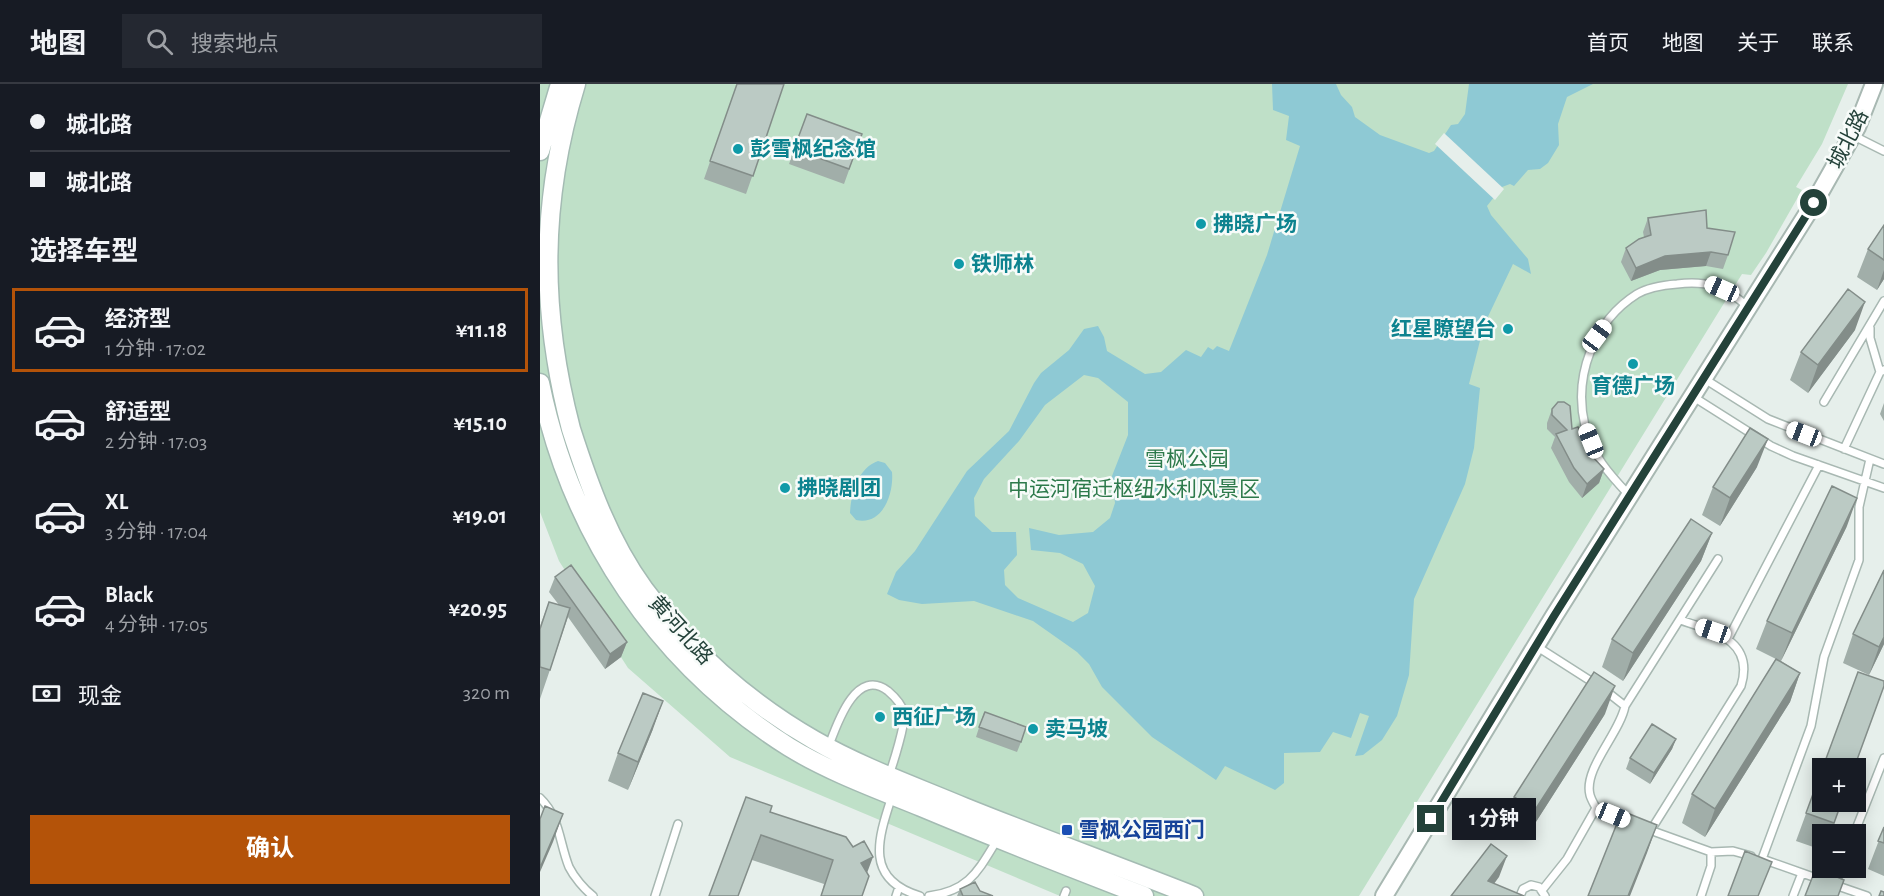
<!DOCTYPE html>
<html lang="zh">
<head>
<meta charset="utf-8">
<style>
  body { margin:0; font-family:"Alegreya Sans","Noto Sans SC",sans-serif; background:#242831; color:#f1f3f6; height:100vh; display:flex; flex-direction:column; font-size:22px; white-space:nowrap }
  * { box-sizing:border-box; margin:0 }
  p { font-size:20px; color:#9ea1a6 }
  .icon { flex:none; width:33px; height:33px; fill:none; stroke:currentColor; stroke-width:2; stroke-linecap:round; stroke-linejoin:round }
  .map { position:relative; flex:1; overflow:hidden }
  .side { display:flex; flex-direction:column; background:#171b24; width:540px }
  .side>* { flex:none }
  .banner { display:grid; align-content:center; height:132px; padding:0 30px; background:#171b24 }
  .tools { position:absolute; left:1272px; top:674px; display:grid; gap:12px }
  .tools a { display:grid; place-items:center; width:54px; height:54px; border-radius:0px; background:#171b24; box-shadow:0 3px 15px #0003; font-size:30px }
  .end { position:absolute; width:27px; height:27px; margin:-14px; border:8px solid #24423a; background:#fff; box-shadow:0 0 0 3px #fff }
  .from { border-radius:50% }
  .bubble { position:absolute; height:42px; border-radius:0px; background:#171b24; box-shadow:0 3px 15px #0003; font-size:20px; font-weight:700; line-height:42px; text-align:center }
  .car { position:absolute; width:18px; height:36px; margin:-18px -9px; border-radius:8px; box-shadow:0 0 4px 2px #0007; background:linear-gradient(#fff 24%,#345 0 40%,#fff 0 76%,#345 0 86%,#fff 0) }
  .banner b { display:flex; align-items:center; gap:21px; height:57px; font-size:22px }
  .banner b+b { border-top:2px solid #363941 }
  .banner i { width:15px; height:15px; background:#f1f3f6 }
  ul { padding:0; list-style:none }
  li { display:flex; align-items:center; gap:18px; height:84px; margin:0 12px 9px; padding:0 18px; border:3px solid transparent; border-radius:0px }
  li div { flex:1 }
  li b { display:block; font-size:22px }
  li em { font-style:normal; font-weight:700 }
  li.current { border-color:#b45309 }
  li>.icon { width:54px; height:54px; stroke-width:1.5 }
  h2 { padding:0 30px; font-size:27px; line-height:72px }
  .pay { display:flex; align-items:center; gap:15px; height:66px; padding:0 30px; font-size:22px }
  .pay p { margin-inline-start:auto }
  .action { display:flex; gap:12px; margin-top:auto; padding:12px 30px }
  .action a { flex:1; height:69px; border-radius:0px; background:#b45309; color:#fff; font-size:24px; font-weight:700; line-height:69px; text-align:center }
  header { display:flex; align-items:center; gap:36px; box-sizing:border-box; height:84px; padding:0 30px; background:#171b24; border-bottom:2px solid #363941 }
  header strong { font-size:28px }
  nav { display:flex; gap:33px; margin-inline-start:auto; font-size:21px }
  .search { width:420px; height:54px; background:#242831; display:flex; align-items:center; gap:15px; box-sizing:border-box; padding:0 21px; border-radius:0px; color:#9ea1a6; font-size:22px }
  main { display:flex; flex:1; min-height:0 }
  .map>svg:first-child { display:block }
  .green { fill:#bfe0c8 }
  .water { fill:#8ec9d4; fill-rule:evenodd }
  .pier { fill:#e6efeb }
  .lines { fill:none; stroke-linecap:round; stroke-linejoin:round }
  .service-casing { stroke:#a8b8b2; stroke-width:10 }
  .tertiary-casing { stroke:#a8b8b2; stroke-width:20 }
  .secondary-casing { stroke:#a4bbb3; stroke-width:21 }
  .service { stroke:#fff; stroke-width:7 }
  .tertiary { stroke:#fff; stroke-width:16 }
  .secondary { stroke:#fff; stroke-width:18 }
  .wall { fill:#a1aea9 }
  .shaded-wall { fill:#838d89 }
  .building { fill:#bbcac4; stroke:#838d89; stroke-width:1.5 }
  .route { stroke:#24423a; stroke-width:8 }
  .culture-dot { fill:#0f9aa8; stroke:#f7fbf9; stroke-width:2 }
  .transit-dot { fill:#1a4fb4; stroke:#f7fbf9; stroke-width:2 }
  .labels { text-anchor:middle; stroke-width:5; stroke-linejoin:round; paint-order:stroke }
  .street-label { font-size:21px; fill:#24423a; stroke:#f7fbf9 }
  .culture-label { font-size:21px; font-weight:bold; fill:#0d838f; stroke:#f7fbf9; text-anchor:start }
  .park-label { font-size:21px; fill:#2d7a4b; stroke:#f7fbf9 }
  .transit-label { font-size:21px; font-weight:bold; fill:#164399; stroke:#f7fbf9; text-anchor:start }
</style>
</head>
<body>
<header>
<strong>地图</strong>
<div class="search"><svg class="icon" aria-label="search" viewBox="0 0 24 24"><circle cx="10" cy="10" r="6"/><path d="M15 15l6 6"/></svg>搜索地点</div>
<nav><a>首页</a><a>地图</a><a>关于</a><a>联系</a></nav>
</header>
<main>
<section class="side">
<div class="banner">
<b><i class="from"></i>城北路</b>
<b><i></i>城北路</b>
</div>
<h2>选择车型</h2>
<ul>
<li class="current"><svg class="icon" aria-label="car" viewBox="0 0 24 24"><path d="M5 17H2v-5l4-1 3-4h7l3 4 3 1v5h-3M9 17h6M6 11h13"/><circle cx="7" cy="17" r="2"/><circle cx="17" cy="17" r="2"/></svg><div><b>经济型</b><p>1 分钟 · 17:02</p></div><em>¥11.18</em></li>
<li><svg class="icon" aria-label="car" viewBox="0 0 24 24"><path d="M5 17H2v-5l4-1 3-4h7l3 4 3 1v5h-3M9 17h6M6 11h13"/><circle cx="7" cy="17" r="2"/><circle cx="17" cy="17" r="2"/></svg><div><b>舒适型</b><p>2 分钟 · 17:03</p></div><em>¥15.10</em></li>
<li><svg class="icon" aria-label="car" viewBox="0 0 24 24"><path d="M5 17H2v-5l4-1 3-4h7l3 4 3 1v5h-3M9 17h6M6 11h13"/><circle cx="7" cy="17" r="2"/><circle cx="17" cy="17" r="2"/></svg><div><b>XL</b><p>3 分钟 · 17:04</p></div><em>¥19.01</em></li>
<li><svg class="icon" aria-label="car" viewBox="0 0 24 24"><path d="M5 17H2v-5l4-1 3-4h7l3 4 3 1v5h-3M9 17h6M6 11h13"/><circle cx="7" cy="17" r="2"/><circle cx="17" cy="17" r="2"/></svg><div><b>Black</b><p>4 分钟 · 17:05</p></div><em>¥20.95</em></li>
</ul>
<div class="pay"><svg class="icon" aria-label="cash" viewBox="0 0 24 24"><path d="M3 7h18v10H3z"/><circle cx="12" cy="12" r="2"/></svg>现金<p>320 m</p></div>
<div class="action"><a>确认</a></div>
</section>
<div class="map">
<svg width="1344" height="812" viewBox="0 0 1344 812">
  <rect width="100%" height="100%" fill="#e6efeb"/>
  <path class="green" d="M0 0H1308L1282 60 1256 103 1262 106 1226 169 1211 191 1202 190 819 812H520L190 673 88 584 19 477 0 428Z"/>
  <path class="water" d="M732 0H796L801 11 812 23 815 33 840 51 889 69 894 67 911 41 918 40 925 30 929 0H1053L1027 13 1018 40 1019 61 1008 79 1000 85 988 86 974 102 970 100 962 103 947 122 951 131 988 175 991 190 973 180 944 241 929 300 940 304 934 364 925 400 874 515 869 591 857 632 842 656 823 671 815 672 829 632 820 629 811 654 793 648 780 668 744 669V699L735 706 685 682 676 696 612 653 562 603 549 580 537 568 493 537 434 517 382 520 359 516 347 510 356 488 375 467 427 387 469 347 494 299 501 289 529 266 544 245 558 242 564 253 567 267 605 290 621 288 646 266 661 273 668 263 673 266 677 262 689 267 727 171 760 62 746 56 749 32 733 26ZM544 291 558 294 588 318V351L572 392 575 419 570 434 553 448 519 451 489 444 491 466 520 469 543 480 555 502 548 529 533 538 478 514 465 501 464 486 477 471 476 448H452L435 432 434 414 444 395 479 357 505 321Z
    M338 377 345 379 352 388C354 409 343 442 316 436L310 429C311 409 318 384 338 377Z"/>
  <path class="pier" d="M904 49 964 105 955 116 895 60Z"/>
  <g class="lines">
    <g class="service-casing">
      <path id="service" d="M1312 51 1344 67
        M1330 244V254L1340 288
        M1163 294 1228 335 1344 380
        M1152 312 1231 362 1253 372 1344 404
        M1284 318 1344 217
        M1304 365 1340 288 1344 286
        M1089 411C1070 391 1051 370 1045 342 1033 292 1054 237 1097 210 1109 203 1124 201 1137 200 1167 196 1186 203 1208 223
        M1188 555 1279 381
        M996 562 1057 601
        M1066 607 1085 622C1080 649 1043 685 1050 711 1051 715 1054 720 1056 724L1088 737
        M1085 622 1178 475
        M288 664C296 643 315 582 348 607 355 613 362 620 364 629 366 639 353 680 349 691
        M352 712C338 755 324 795 380 812
        M0 714C20 733 19 758 29 783 34 793 44 805 53 812
        M1107 745 1171 768 1193 767 1211 772
        M1111 746 1201 602C1215 556 1173 547 1140 536
        M1314 750 1344 674
        M1222 775 1271 642 1284 573 1319 476V423L1330 375
        M1225 776 1279 795
        M1295 801 1327 812
        M1295 801 1302 783
        M1003 805 1027 775 1056 724
        M115 812 138 740
        M356 812 359 803
        M389 812C429 807 438 787 457 756
        M524 812 526 807
        M980 812 983 805 991 801 999 803 1005 812
        M1161 812 1171 782V768
        M1253 812 1262 789"/>
    </g>
    <g class="tertiary-casing">
      <path id="tertiary" d="M844 812 1014 532 1274 119 1317 43 1334 0"/>
    </g>
    <g class="secondary-casing">
      <path id="secondary" d="M36 0C0 117 0 227 31 345 49 401 69 457 104 505 148 565 209 619 274 656 321 683 374 702 424 723 501 754 578 782 654 812
        M0 67 20 0
        M0 299C31 451 118 580 249 663 290 688 337 705 381 723 455 754 529 783 604 812"/>
    </g>
    <use href="#service" class="service"/>
    <use href="#tertiary" class="tertiary"/>
    <use href="#secondary" class="secondary"/>
  </g>
  <path class="wall" d="M197 0H244L206 110 164 95Z
    M267 30 322 50 304 100 249 80Z
    M1108 134 1167 144 1188 171 1183 185 1166 182 1120 186 1091 197 1081 178 1086 164 1104 153 1103 148Z
    M1344 141V195L1337 206 1317 193 1328 165Z
    M1315 246 1268 309 1250 296 1261 268Z
    M1344 319V337L1340 330Z
    M1012 325 1032 345 1052 372 1064 385 1059 399 1042 414 1029 398 1011 364 1015 353 1007 345V339Z
    M1217 383 1180 442 1162 431 1173 403Z
    M1307 442 1241 577 1260 589 1250 618 1165 753 1142 739 1152 710 1236 575 1216 565 1227 537Z
    M1172 449 1161 477 1083 597 1062 583 1072 555Z
    M15 493 87 558 81 573 65 585 28 533 0 615V542L9 518 19 521 9 508Z
    M1313 550 1344 560 1329 591 1303 579Z
    M1318 588 1302 717 1290 750H1282V766L1256 757Z
    M444 628 481 658 477 668 436 653Z
    M1065 630 985 755 964 741 974 713Z
    M113 645 88 706 68 697 78 669Z
    M1136 655 1132 665 1110 700 1086 685 1090 674Z
    M230 728 327 789 322 812H281L284 800 212 776Z
    M1344 743V792L1328 785Z
    M420 805 440 807 453 812H417Z"/>
  <path class="shaded-wall" d="M1171 168 1166 182 1120 186 1091 197 1096 184 1125 172Z
    M1344 186V195L1337 206Z
    M1325 218 1315 246 1268 309 1278 281Z
    M1228 355 1217 383 1180 442 1190 414Z
    M1064 385 1059 399 1042 414 1047 400Z
    M1317 414 1307 442 1241 577 1252 549Z
    M1172 449 1161 477 1083 597 1093 569Z
    M1344 553V560L1329 591 1339 563Z
    M87 558 81 573 65 585 70 570Z
    M1260 589 1250 618 1165 753 1175 725Z
    M1075 602 1065 630 985 755 995 726Z
    M123 617 113 645 88 706 98 678Z
    M1136 655 1132 665 1110 700 1114 689Z
    M23 730 13 758 0 788V784Z
    M1117 741 1107 769 1090 812H1088Z
    M967 772 959 793 945 812 948 797Z
    M333 773 324 797 321 779Z"/>
  <path class="building" d="M197 0H244L213 92 170 77Z
    M267 30 322 50 309 85 254 65Z
    M1166 126 1167 144 1195 148 1188 171 1171 168 1125 172 1096 184 1086 164 1099 155 1111 151 1108 134Z
    M1344 141V176L1328 165Z
    M1308 205 1325 218 1278 281 1261 268Z
    M1018 318H1024L1030 322 1032 345 1038 343 1052 372 1064 385 1047 400 1034 384 1016 350 1027 346 1012 331V325Z
    M1210 344 1228 355 1190 414 1173 403Z
    M1292 402 1317 414 1252 549 1227 537Z
    M1151 435 1172 449 1093 569 1072 555Z
    M31 481 87 558 70 570 15 493Z
    M1344 486V553L1339 563 1313 550Z
    M9 518 30 524 10 586 0 583V545Z
    M1236 575 1260 589 1175 725 1152 710Z
    M1054 588 1075 602 995 726 974 713Z
    M1318 588 1344 597V602L1314 684H1282V717H1302L1294 739 1266 729Z
    M103 609 123 617 98 678 78 669Z
    M445 628 486 643 481 658 439 643Z
    M1112 640 1136 655 1114 689 1090 674Z
    M206 713 232 722 230 728 306 753 313 763 324 757 333 773 321 779 329 792 322 812H281L293 776 221 751 198 812H169Z
    M5 722 23 730 0 784V735Z
    M1082 727 1117 741 1088 812H1048Z
    M1344 743V759L1338 757Z
    M951 760 967 772 948 797 984 812H911Z
    M1205 767 1232 778 1218 812H1188Z
    M1276 784 1304 796 1298 812H1265Z
    M435 798 440 807 453 812H423L420 805Z
    M1341 807 1344 808V812H1339Z"/>
  <g class="lines">
    <path class="route" d="M891 735 1014 532 1274 119"/>
  </g>
  <g class="culture-dot">
    <circle cx="198" cy="65" r="6"/>
    <circle cx="661" cy="140" r="6"/>
    <circle cx="419" cy="180" r="6"/>
    <circle cx="968" cy="245" r="6"/>
    <circle cx="1093" cy="280" r="6"/>
    <circle cx="245" cy="404" r="6"/>
    <circle cx="340" cy="633" r="6"/>
    <circle cx="493" cy="645" r="6"/>
  </g>
  <rect class="transit-dot" x="521" y="740" width="12" height="12" rx="3"/>
  <g class="labels">
    <g class="street-label">
      <text transform="translate(1308 55) rotate(-63)" y="7">城北路</text>
      <text transform="translate(141 546) rotate(48)" y="7">黄河北路</text>
    </g>
    <g class="culture-label">
      <text x="210" y="72">彭雪枫纪念馆</text>
      <text x="673" y="147">拂晓广场</text>
      <text x="431" y="187">铁师林</text>
      <text x="956" y="252" text-anchor="end">红星瞭望台</text>
      <text x="1093" y="309" text-anchor="middle">育德广场</text>
      <text x="257" y="411">拂晓剧团</text>
      <text x="352" y="640">西征广场</text>
      <text x="505" y="652">卖马坡</text>
    </g>
    <g class="park-label">
      <text x="647" y="382">雪枫公园</text>
      <text x="594" y="412">中运河宿迁枢纽水利风景区</text>
    </g>
    <g class="transit-label">
      <text x="539" y="753">雪枫公园西门</text>
    </g>
  </g>
</svg>
<div class="tools">
<a>+</a>
<a>−</a>
</div>
<i class="end from" style="left:1274px;top:119px"></i>
<i class="end" style="left:891px;top:735px"></i>
<div class="bubble" style="left:912px;top:714px;width:84px">1 分钟</div>
<i class="car" style="left:1182px;top:205px;rotate:294deg"></i>
<i class="car" style="left:1057px;top:252px;rotate:37deg"></i>
<i class="car" style="left:1264px;top:350px;rotate:291deg"></i>
<i class="car" style="left:1051px;top:357px;rotate:338deg"></i>
<i class="car" style="left:1173px;top:547px;rotate:289deg"></i>
<i class="car" style="left:1073px;top:731px;rotate:112deg"></i>
</div>
</main>
</body>
</html>
